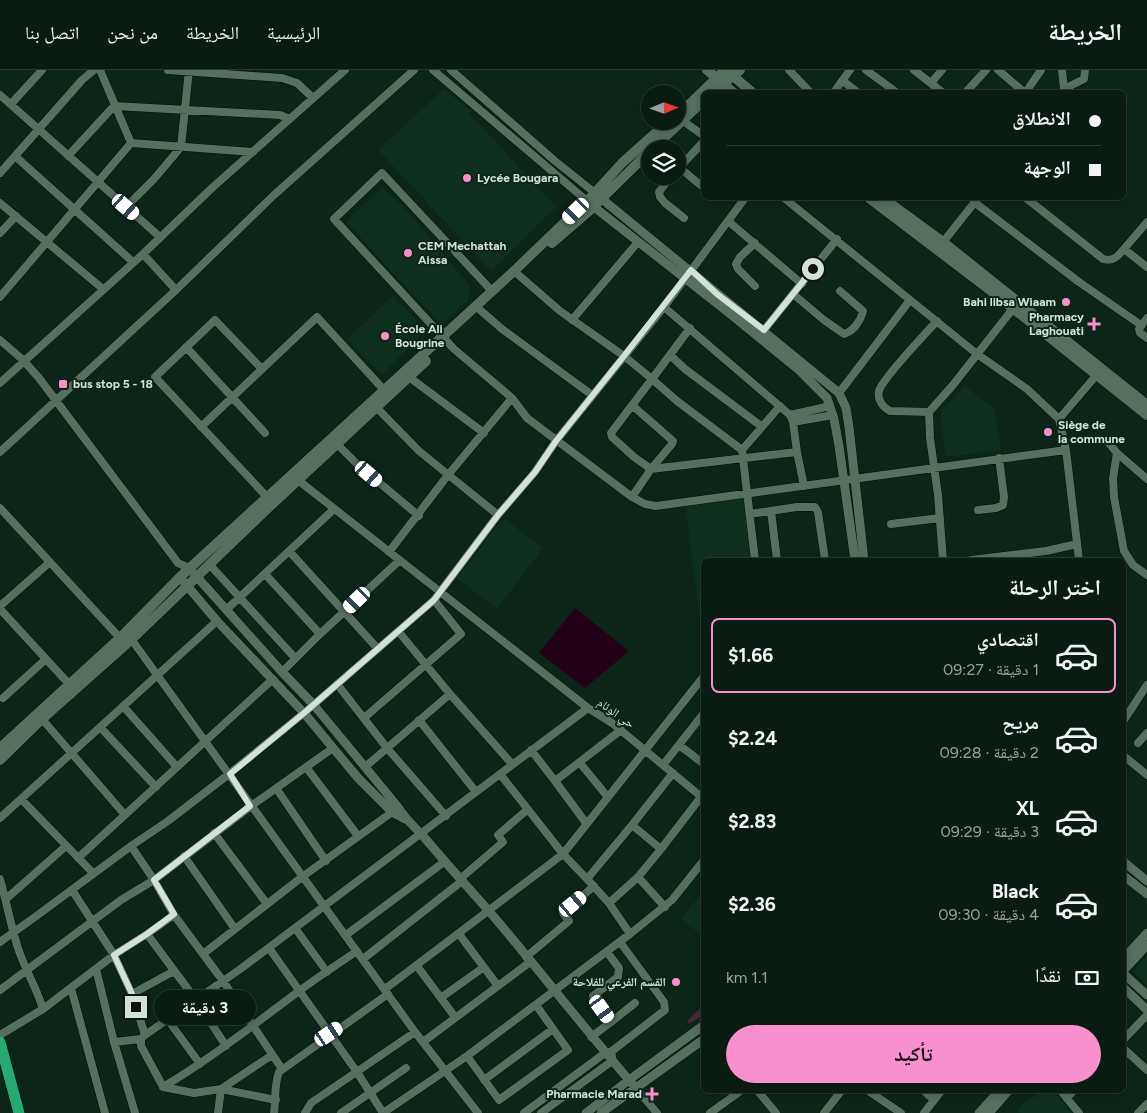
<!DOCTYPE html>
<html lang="ar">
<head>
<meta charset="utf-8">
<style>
  body { margin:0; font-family:Figtree,"Noto Naskh Arabic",sans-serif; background:#182920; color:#f1f3f6; direction:rtl; height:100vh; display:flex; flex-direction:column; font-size:19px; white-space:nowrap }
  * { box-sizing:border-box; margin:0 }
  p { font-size:16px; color:#99a19f }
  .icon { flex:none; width:28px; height:28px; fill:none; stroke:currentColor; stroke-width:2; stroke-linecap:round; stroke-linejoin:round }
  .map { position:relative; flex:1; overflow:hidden; direction:ltr }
  .sheet { position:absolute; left:701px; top:488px; width:425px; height:535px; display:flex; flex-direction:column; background:#0a1c12; border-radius:8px; box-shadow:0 2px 8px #0003,0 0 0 1px #2a3a32; direction:rtl }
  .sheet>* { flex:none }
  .top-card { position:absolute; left:701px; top:20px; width:425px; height:110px; border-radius:8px; box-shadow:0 2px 8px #0003,0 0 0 1px #2a3a32; direction:rtl; display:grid; align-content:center; height:110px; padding:0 25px; background:#0a1c12 }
  .needle { width:32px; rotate:88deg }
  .controls { position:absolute; left:641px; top:15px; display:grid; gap:10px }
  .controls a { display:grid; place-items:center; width:45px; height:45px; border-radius:50%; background:#0a1c12; box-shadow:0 2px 8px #0003,0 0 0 1px #2a3a32; font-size:25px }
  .end { position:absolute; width:22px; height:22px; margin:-11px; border:6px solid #d3e1d8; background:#111; box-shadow:0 0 0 2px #111 }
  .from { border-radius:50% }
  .bubble { position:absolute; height:35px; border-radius:18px; background:#0a1c12; box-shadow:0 2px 8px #0003,0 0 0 1px #2a3a32; font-size:16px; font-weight:700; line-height:35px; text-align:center; direction:rtl }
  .car { position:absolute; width:15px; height:30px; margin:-15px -8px; border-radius:6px; box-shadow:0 0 4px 1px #0007; background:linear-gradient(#fff 24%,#345 0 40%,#fff 0 76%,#345 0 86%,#fff 0) }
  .top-card b { display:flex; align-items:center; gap:18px; height:48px; font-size:19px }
  .top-card b+b { border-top:1px solid #2a3a32 }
  .top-card i { width:12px; height:12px; background:#f1f3f6 }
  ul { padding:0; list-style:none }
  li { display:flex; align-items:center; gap:15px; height:75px; margin:0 10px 8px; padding:0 15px; border:2px solid transparent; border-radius:8px }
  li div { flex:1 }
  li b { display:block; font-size:19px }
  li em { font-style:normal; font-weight:700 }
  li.active { border-color:#f790cd }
  li>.icon { width:45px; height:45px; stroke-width:1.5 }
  h2 { padding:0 25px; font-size:22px; line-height:60px }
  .pay { display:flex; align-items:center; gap:12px; height:55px; padding:0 25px; font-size:19px }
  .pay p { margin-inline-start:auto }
  .primary-button { display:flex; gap:10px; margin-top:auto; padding:10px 25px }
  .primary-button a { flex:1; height:58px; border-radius:30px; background:#f790cd; color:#111; font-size:20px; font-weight:700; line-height:58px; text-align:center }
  header { display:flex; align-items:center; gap:30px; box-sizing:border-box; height:70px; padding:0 25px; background:#0a1c12; border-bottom:1px solid #2a3a32 }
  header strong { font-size:24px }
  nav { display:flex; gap:28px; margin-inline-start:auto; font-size:18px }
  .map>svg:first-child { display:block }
  .built { fill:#0f2f1e }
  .green { fill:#49273b }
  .water { fill:#230217 }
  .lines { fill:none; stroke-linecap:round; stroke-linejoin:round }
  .minor-casing { stroke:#000e04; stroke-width:9 }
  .tertiary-casing { stroke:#000e04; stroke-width:10 }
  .secondary-casing { stroke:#000e04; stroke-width:11 }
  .primary-casing { stroke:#000e04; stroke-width:12 }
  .minor { stroke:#566f5f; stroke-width:8 }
  .tertiary { stroke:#566f5f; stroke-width:9 }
  .secondary { stroke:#566f5f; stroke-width:10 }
  .primary { stroke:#28a873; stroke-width:11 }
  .route { stroke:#d3e1d8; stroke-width:6 }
  .poi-dot { fill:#f790cd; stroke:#0d2518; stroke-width:2 }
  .labels { text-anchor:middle; stroke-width:4; stroke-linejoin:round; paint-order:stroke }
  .poi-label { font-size:12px; font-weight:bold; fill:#d3e1d8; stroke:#0d2518; text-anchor:start }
  .street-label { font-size:12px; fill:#d3e1d8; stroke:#0d2518 }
</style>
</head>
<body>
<header>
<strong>الخريطة</strong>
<nav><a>الرئيسية</a><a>الخريطة</a><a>من نحن</a><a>اتصل بنا</a></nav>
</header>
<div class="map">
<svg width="1147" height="1043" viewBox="0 0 1147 1043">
  <rect width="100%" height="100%" fill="#0d2518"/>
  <path class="built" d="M444 19 471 41 469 43 556 137 491 201 378 80Z
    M382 117 402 135 468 214 470 221 468 230 442 255 346 152Z
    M393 226 418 252 421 263 417 269 382 305 347 269Z
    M965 316 995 340 1001 380 945 387 941 341Z
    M743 425 752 490H704V544L699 545 685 433Z
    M503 448 543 478 497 539 457 508Z
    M704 821V868L681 848Z
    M1147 886V915L1133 901Z
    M1043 1020H1054L1071 1043H1020L1018 1040 1031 1026 1033 1028Z"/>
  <path class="green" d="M703 936 704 944 689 954 688 950Z"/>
  <path class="water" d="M575 538 629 581 585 618 539 583Z"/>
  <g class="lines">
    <g class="minor-casing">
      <path id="minor" d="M100 0 131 73
        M168 0 282 8 297 13 313 28
        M433 0 587 131
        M451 0 555 91 595 123
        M789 0 810 22
        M866 0 896 22
        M914 0 942 22
        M998 0 1024 22
        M843 11 857 22
        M931 13 942 0
        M1064 19 1084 9 1085 0
        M834 22 850 0
        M966 22 986 0
        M1026 22 1041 0
        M1062 22 1064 19 1062 0
        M0 25 160 167
        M11 34 42 0
        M679 48 704 66
        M131 73 253 82
        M15 86 133 192
        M68 86 114 36 280 45 290 49
        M679 97 704 118
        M678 99 704 71
        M0 103 82 10 94 0
        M671 106 659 122 660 127 665 133 684 148
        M784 128 977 284 1027 319 1059 349
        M1026 128 1103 189C1113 192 1118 186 1124 179
        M974 132 1079 212 1141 255
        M0 133 103 219
        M126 137 154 109 181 77 189 0
        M728 151 802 214
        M1147 152 1124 179 1147 197
        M0 163 16 146
        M940 176 978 128
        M143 184 176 220
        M514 201 560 241 624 286 652 309 611 363 612 367 634 387 651 399 672 374 673 371 633 336
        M755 216 738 199 736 194 740 187 755 173
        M492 221 382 103 334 149 454 279 512 328 527 348 632 427 645 434 656 436 1066 380
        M793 224 824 250 844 264C854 261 861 250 863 241L840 221
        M0 227 131 73
        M664 237 790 345 793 352 797 382
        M480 240 502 259 592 325
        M1147 248 1139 259 1140 263 1147 268
        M572 250 638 172
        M690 258 652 309 677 331 742 380 755 490
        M764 260 837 169
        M0 270 23 290 39 308 178 493 189 498
        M186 277 265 363
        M670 285 685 299 761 356
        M262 299 215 250 155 307 267 427
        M409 307 484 363
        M0 313 143 184 213 117 345 0
        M839 323 910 230
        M373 334 419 381 498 445
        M929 342 890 341C883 337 877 330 879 321 882 309 926 263 937 251
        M790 345 830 336
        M793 352 833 345
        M201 357 317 247 384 320
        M1107 371 1117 383 1147 409
        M337 374 356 393 419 446
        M742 380 780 336
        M0 382 176 220 274 125 414 0
        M1117 383 1113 408 1114 427 1124 481 1133 495 1147 505
        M294 407 588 638
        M632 427 651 399 797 382 804 416
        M0 438 120 568
        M978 440 996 438 1003 435 1004 427 999 388
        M771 441 777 490
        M750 444 797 437H815L818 442 825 490
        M891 454 940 448
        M289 481 378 579
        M389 482 448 405 512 328
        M943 490 938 425 930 368 929 342 953 315 1015 236
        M971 490 1046 481 1077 474
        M1079 490 1066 380 1059 349 1100 301
        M210 495 295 588
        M265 504 320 564
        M0 536 50 492
        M0 539 69 614
        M226 540 334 439
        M398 561 450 624 512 694
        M129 566 415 962 478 1043
        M282 602 320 564 400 490
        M337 614 387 678 446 746
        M3 628 46 589
        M123 636 177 697
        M364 648 461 564 434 530
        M42 649 125 745
        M419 650 476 722
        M1124 650 1147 615
        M100 657 156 717
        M1138 673 1147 663
        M679 675 704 694
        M531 680 555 711
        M1124 686 1147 705
        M580 693 607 726
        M663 695 704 643
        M306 697 358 766
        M365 697 450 624
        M276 718 326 791
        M701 727 661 779 632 755 587 809 609 833 630 864 672 830 704 790
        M21 729 93 803
        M0 748 217 551
        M586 753 555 711 621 660
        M632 755 673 703
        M214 763 267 834
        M131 776 154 810 174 845 223 911 282 999
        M184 786 235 859
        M78 788 273 609
        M638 807 665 837
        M0 809C7 833 11 858 19 881 26 901 37 919 43 939
        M460 809 503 772 498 765 528 739
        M587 809 563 784 704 606
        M72 820 114 885 132 924 145 965
        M6 829 66 776
        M609 833 638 807 661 779
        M295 858 327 902
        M147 864 196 930 226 976
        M459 864 498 916
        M346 865 444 792
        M0 872 35 847 131 776 168 751 229 704 304 643 434 530 498 445 535 402 556 371 664 237 745 128
        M269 878 357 1002 383 1043 467 986 630 864
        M357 881C338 894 318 907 299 921 255 954 211 988 163 1017L161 1013 141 976V969L145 965 239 900 588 638 612 653 704 729
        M203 884 302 807 395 740
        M526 887 569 851 563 843 594 816
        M363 889 462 811
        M417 896 455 947
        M96 899 114 972 135 1043
        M71 918 105 1043
        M385 919 563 784 500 704
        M0 920 121 830 154 810 251 736 333 678
        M132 924 174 901
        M442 927 484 897
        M168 950 200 994
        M611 952 635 933
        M0 965 43 939 114 885 147 864 174 845
        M591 967 611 952 593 926 618 907 619 898 607 882
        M1124 969 1147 945
        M114 972 141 969
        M423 972 530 892
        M1124 979 1147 1000
        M467 986 499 1030 568 980 536 935
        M484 1010 553 959
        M163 1017 194 1023 221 1019 276 1030
        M636 1018 657 1043
        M757 1020 776 1043
        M867 1020 901 1043
        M923 1020 934 1030
        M1060 1020 1079 1043
        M1067 1028 1074 1020
        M218 1043 221 1019 272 985
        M274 1043C276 1029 274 1014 279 1002L388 924
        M305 1043 311 1033 415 962
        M341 1043 406 998
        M524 1043 605 983 612 981 665 940 664 932 620 872
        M541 1043 612 991V986
        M710 1043 742 1020
        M824 1043 842 1020
        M924 1043 942 1020
        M1138 1043 1147 1034"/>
    </g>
    <g class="tertiary-casing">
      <path id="tertiary" d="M597 125 839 323 846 338 849 357 864 490
        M589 133 724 239 799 300 827 328 834 349 839 376 855 490
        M189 498 282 602 313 634 398 737C405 749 414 756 423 766 444 791 466 815 488 840 538 898 585 960 636 1018
        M183 511 217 551 304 643 358 708 392 742 405 749
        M1124 792 1147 811
        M1124 806 1147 824
        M1124 888 1147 863
        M1124 900 1147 875
        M1124 904 1147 925
        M1124 918 1147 940
        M586 1043 629 1010 704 955
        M601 1043 704 969
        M979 1043 1000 1020
        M989 1043 1009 1020"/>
    </g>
    <g class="secondary-casing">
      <path id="secondary" d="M707 0 733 22
        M728 2 752 22
        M713 22 740 0
        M678 45 725 0
        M652 79 704 30
        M869 128 990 220 1147 345
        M883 128 943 172 1147 335
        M552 173 589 141 650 81
        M0 678 120 568 180 507 514 201 591 127 622 93 669 51
        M0 690 42 649 132 569 267 439 426 291"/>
    </g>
    <g class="primary-casing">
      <path id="primary" d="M0 972 19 1043"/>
    </g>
    <use href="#minor" class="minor"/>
    <use href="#tertiary" class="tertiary"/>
    <use href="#secondary" class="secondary"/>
    <use href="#primary" class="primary"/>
  </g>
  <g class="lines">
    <path class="route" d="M136 937 132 924 114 885 147 864 174 844 154 810 250 736 230 704 304 643 434 530 498 445 535 402 556 371 624 286 691 200 717 224 764 260 813 199"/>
  </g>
  <g class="poi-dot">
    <circle cx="467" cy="108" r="5"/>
    <circle cx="408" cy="183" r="5"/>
    <circle cx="1066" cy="232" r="5"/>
    <path d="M1091.5 246.5h5v5h5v5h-5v5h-5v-5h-5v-5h5z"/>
    <circle cx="385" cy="266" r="5"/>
    <rect x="58" y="309" width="10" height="10" rx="2.5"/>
    <circle cx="1048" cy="362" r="5"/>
    <circle cx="676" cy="912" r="5"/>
    <path d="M649.5 1016.5h5v5h5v5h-5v5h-5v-5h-5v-5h5z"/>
  </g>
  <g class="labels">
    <g class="poi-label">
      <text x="477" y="112">Lycée Bougara</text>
      <text x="418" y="180">CEM Mechattah<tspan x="418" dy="14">Aissa</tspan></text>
      <text x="1056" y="236" text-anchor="end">Bahi libsa Wiaam</text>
      <text x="1084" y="251" text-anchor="end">Pharmacy<tspan x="1084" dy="14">Laghouati</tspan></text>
      <text x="395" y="263">École Ali<tspan x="395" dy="14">Bougrine</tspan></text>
      <text x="73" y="318">bus stop 5 - 18</text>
      <text x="1058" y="359">Siège de<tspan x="1058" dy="14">la commune</tspan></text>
      <text x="666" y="916" text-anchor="end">القسم الفرعي للفلاحة</text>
      <text x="642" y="1028" text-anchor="end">Pharmacie Marad</text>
    </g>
    <g class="street-label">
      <text transform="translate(616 643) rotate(35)" y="4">حي الوئام</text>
    </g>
  </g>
</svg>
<div class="controls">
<a><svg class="needle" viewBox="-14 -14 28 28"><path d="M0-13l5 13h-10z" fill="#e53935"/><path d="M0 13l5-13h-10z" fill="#99a19f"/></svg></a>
<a><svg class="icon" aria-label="layers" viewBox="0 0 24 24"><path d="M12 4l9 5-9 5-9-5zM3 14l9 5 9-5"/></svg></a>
</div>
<i class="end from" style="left:813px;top:199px"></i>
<i class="end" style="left:136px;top:937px"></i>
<div class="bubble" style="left:154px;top:920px;width:102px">3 دقيقة</div>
<i class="car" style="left:126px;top:137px;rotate:131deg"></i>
<i class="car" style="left:576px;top:141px;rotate:226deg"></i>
<i class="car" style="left:369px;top:404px;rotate:131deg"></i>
<i class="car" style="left:357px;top:530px;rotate:226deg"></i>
<i class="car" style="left:573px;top:834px;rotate:50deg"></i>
<i class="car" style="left:602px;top:939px;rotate:144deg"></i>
<i class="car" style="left:329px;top:964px;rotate:56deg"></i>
<div class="top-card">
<b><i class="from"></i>الانطلاق</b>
<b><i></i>الوجهة</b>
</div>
<section class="sheet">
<h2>اختر الرحلة</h2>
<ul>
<li class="active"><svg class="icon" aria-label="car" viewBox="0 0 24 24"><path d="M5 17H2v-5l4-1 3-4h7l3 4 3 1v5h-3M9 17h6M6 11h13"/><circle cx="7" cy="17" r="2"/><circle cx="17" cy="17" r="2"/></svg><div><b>اقتصادي</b><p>1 دقيقة · 09:27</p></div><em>$1.66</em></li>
<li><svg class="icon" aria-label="car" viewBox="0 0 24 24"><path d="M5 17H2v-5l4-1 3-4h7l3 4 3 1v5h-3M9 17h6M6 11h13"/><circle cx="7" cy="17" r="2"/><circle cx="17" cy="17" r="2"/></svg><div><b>مريح</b><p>2 دقيقة · 09:28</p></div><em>$2.24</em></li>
<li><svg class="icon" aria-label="car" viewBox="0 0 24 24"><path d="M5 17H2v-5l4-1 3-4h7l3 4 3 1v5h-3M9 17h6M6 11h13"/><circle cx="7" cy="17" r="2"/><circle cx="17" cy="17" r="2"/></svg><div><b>XL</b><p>3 دقيقة · 09:29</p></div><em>$2.83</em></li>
<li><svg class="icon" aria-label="car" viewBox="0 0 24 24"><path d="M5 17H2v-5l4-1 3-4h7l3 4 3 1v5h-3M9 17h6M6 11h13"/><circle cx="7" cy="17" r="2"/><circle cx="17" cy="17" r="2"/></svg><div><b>Black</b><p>4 دقيقة · 09:30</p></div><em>$2.36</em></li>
</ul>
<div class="pay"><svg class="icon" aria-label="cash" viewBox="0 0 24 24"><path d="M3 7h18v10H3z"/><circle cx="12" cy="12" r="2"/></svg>نقدًا<p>1.1 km</p></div>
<div class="primary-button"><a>تأكيد</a></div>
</section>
</div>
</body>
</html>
